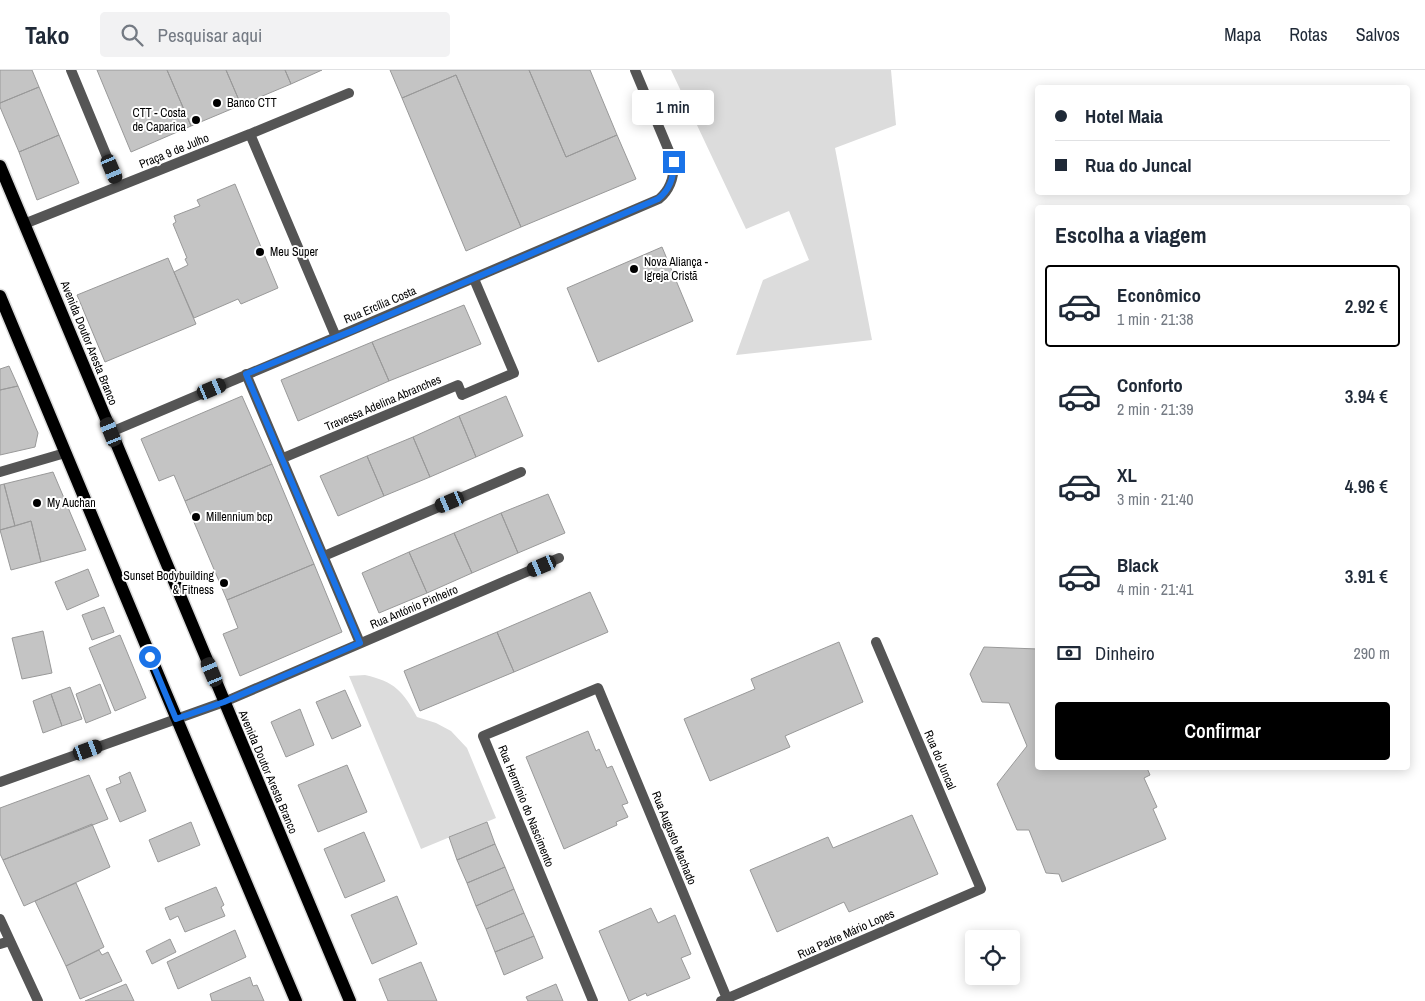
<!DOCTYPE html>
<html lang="pt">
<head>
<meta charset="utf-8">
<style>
  body { margin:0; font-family:"Archivo Narrow",sans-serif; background:#f2f2f3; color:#1f2937; height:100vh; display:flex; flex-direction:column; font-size:19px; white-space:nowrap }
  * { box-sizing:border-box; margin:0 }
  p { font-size:16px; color:#747a83 }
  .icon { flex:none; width:28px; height:28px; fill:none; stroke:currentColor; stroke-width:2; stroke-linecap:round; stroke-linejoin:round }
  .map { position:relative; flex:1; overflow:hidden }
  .panel { position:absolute; left:1035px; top:135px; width:375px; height:565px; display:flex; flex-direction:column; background:#fff; border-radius:5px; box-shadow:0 2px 12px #0003 }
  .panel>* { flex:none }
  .banner { position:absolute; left:1035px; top:15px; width:375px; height:110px; border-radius:5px; box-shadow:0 2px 12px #0003; display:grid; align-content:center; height:110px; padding:0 20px; background:#fff }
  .buttons { position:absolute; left:965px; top:860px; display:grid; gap:10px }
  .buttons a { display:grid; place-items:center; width:55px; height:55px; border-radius:5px; background:#fff; box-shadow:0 2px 12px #0003; font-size:25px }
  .end { position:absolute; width:22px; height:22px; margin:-11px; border:6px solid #1a73e8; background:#fff; box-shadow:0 0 0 2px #fff }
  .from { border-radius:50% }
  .bubble { position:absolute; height:35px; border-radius:5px; background:#fff; box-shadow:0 2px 12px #0003; font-size:16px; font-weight:600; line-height:35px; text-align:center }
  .car { position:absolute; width:15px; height:30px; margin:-15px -8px; border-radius:6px; box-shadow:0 0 4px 1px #0007; background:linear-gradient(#222 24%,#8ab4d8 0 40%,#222 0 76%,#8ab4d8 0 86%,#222 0) }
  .banner b { display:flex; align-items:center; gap:18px; height:48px; font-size:19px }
  .banner b+b { border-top:1px solid #e0e1e3 }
  .banner i { width:12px; height:12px; background:#1f2937 }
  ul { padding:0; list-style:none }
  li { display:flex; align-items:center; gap:15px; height:82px; margin:0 10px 8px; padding:0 10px; border:2px solid transparent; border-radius:5px }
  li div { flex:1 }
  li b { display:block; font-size:19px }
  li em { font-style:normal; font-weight:600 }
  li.current { border-color:#000 }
  li>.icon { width:45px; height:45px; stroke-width:1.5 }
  h2 { padding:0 20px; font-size:22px; line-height:60px }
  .pay { display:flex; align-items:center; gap:12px; height:55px; padding:0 20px; font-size:19px }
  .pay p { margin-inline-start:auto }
  .button { display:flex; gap:10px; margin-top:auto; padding:10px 20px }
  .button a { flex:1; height:58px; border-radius:5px; background:#000; color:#fff; font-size:20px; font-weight:600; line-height:58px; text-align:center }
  header { display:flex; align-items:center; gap:30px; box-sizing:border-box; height:70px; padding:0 25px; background:#fff; border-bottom:1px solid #e0e1e3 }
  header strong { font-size:24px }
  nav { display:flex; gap:28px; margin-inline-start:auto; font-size:18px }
  .search { width:350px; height:45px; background:#f2f2f3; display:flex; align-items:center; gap:12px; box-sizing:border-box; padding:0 18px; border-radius:5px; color:#747a83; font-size:19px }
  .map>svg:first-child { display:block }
  .green { fill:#dcdcdc }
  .building { fill:#c4c4c4; stroke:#999 }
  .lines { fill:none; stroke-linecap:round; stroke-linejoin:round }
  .primary-casing { stroke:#dbdbdb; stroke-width:15 }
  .minor { stroke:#555; stroke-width:10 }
  .primary { stroke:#000; stroke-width:12 }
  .route { stroke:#1a73e8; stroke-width:6 }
  .poi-dot { fill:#000; stroke:#fff; stroke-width:2 }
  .labels { text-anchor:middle; stroke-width:4; stroke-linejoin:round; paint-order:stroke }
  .poi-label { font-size:12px; fill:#000; stroke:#fff; text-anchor:start }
  .street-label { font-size:12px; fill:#000; stroke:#fff }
</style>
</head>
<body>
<header>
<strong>Tako</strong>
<div class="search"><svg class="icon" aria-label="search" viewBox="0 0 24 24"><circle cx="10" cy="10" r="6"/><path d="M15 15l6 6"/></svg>Pesquisar aqui</div>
<nav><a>Mapa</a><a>Rotas</a><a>Salvos</a></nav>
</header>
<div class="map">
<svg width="1425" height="931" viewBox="0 0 1425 931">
  <rect width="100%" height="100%" fill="#fff"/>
  <path class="green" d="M671 0H891L896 55 835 78 872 270 736 285 763 210 809 190 789 141 746 159Z
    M365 605C395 612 403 621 417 647L436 653 451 661 467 678 496 748 421 779 349 606Z"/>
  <path class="building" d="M0 0H32L39 17 0 33Z
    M97 0H167L191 56 131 82Z
    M167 0H226L241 35 191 56Z
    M226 0H285L291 14 241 35Z
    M285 0H322L291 14Z
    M390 0H529L566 87 617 65 636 109 521 157 456 5 402 28Z
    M529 0H590L617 65 566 87Z
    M456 5 521 157 466 181 402 28Z
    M39 17 59 65 19 82 0 37V33Z
    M59 65 79 113 37 130 19 82Z
    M235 114 278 218 241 234 238 229 194 248 174 202 188 195 185 189 187 188 173 154 176 152 174 146 200 136 197 130Z
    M662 177 693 251 598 292 567 218Z
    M168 188 196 254 105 292 77 225Z
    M464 235 481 274 389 311 372 272Z
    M372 272 389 311 298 351 281 310Z
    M9 296 18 316 0 320V299Z
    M18 316 38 363 35 377 0 385V320Z
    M242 326 272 394 185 431 174 405 159 411 141 369Z
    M506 326 523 366 476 387 459 346Z
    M459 346 476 387 430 407 413 367Z
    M413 367 430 407 384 426 367 386Z
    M367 386 384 426 338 446 320 406Z
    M272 394 314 494 227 530 185 431Z
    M53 402 86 480 41 492 31 451 15 456 4 414Z
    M4 414 15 456 0 460V415Z
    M548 424 565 463 518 483 501 443Z
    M501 443 518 483 472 503 454 463Z
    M31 451 41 492 11 500 0 460Z
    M454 463 472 503 427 523 409 482Z
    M409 482 427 523 379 543 362 503Z
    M314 494 342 562 240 606 223 564 238 558 227 530Z
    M88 499 99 526 67 540 55 512Z
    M590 522 608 562 514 602 497 562Z
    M104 537 114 562 92 570 82 545Z
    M43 561 52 603 22 609 12 568Z
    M497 562 514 602 420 641 404 601Z
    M120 565 146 628 115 641 89 578Z
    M839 572 863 632 785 666 790 677 710 711 684 649 755 619 751 609Z
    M984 577 1038 579V698H1147L1150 705 1144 708 1157 737 1153 739 1166 769 1062 812 1059 804 1046 803 1029 760H1017L997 714 1027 676 1009 633 982 632 970 604Z
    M100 614 111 643 86 653 76 624Z
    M70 617 82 649 62 656 51 624Z
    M345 620 361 656 332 669 316 632Z
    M51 624 62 656 43 663 33 631Z
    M300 639 314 675 286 687 271 652Z
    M588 661 596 681 599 679 607 698 612 696 628 733 622 735 628 747 616 752 617 755 564 779 526 687Z
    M347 695 367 742 318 762 298 715Z
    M130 702 146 741 120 752 106 719 121 713 119 707Z
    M89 705 108 749 3 790 0 784V738Z
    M912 745 938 804 849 842 844 832 777 862 750 800 828 767 833 778Z
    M191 752 200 775 158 792 149 770Z
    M487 752 495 774 457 790 449 767Z
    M92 754 110 797 24 836 3 790Z
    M364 762 385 811 345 828 324 779Z
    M495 774 505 797 467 813 457 790Z
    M505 797 514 819 476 836 467 813Z
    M76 813 104 877 66 896 35 831Z
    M216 817 224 835 221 837 225 846 185 862 178 846 170 850 165 838Z
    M514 819 524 843 486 859 476 836Z
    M397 826 417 874 372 894 351 845Z
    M651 838 658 853 675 845 691 884 681 888 690 908 647 926 646 923 629 931 599 861Z
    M524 843 534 866 495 882 486 859Z
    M235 860 246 887 178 919 167 892Z
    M534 866 543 888 504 905 495 882Z
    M170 869 176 882 152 894 146 881Z
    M99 880 102 885 108 882 122 911 80 929 66 896Z
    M421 892 437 931H388L379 909Z
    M250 907 253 916 257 915 264 931H212L210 924Z
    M126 914 134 931H85Z
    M556 914 563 931H528L526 927Z"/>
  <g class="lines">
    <g class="primary-casing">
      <path id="primary" d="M0 96 350 931
        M0 226 165 621 296 931"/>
    </g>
    <path class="minor" d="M71 0 119 116
      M250 64 349 23
      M24 154 250 64 336 267
      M246 304 360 573
      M111 362 336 267 659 129C670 120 674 107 674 93L635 0
      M283 388 458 315 462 325 514 303 474 209
      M0 402 65 383
      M324 486 521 402
      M0 712 224 632 559 488
      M0 849 38 931
      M0 874 10 871
      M593 931 483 666 598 618 728 931
      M721 931 981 819 876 572"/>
    <use href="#primary" class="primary"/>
  </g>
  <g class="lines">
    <path class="route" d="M150 587 176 649 224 632 360 573 246 304 354 260 658 129C670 120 674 107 674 92"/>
  </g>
  <g class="poi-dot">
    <circle cx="217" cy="33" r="5"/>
    <circle cx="196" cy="50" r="5"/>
    <circle cx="260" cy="182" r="5"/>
    <circle cx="634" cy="199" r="5"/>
    <circle cx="37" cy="433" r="5"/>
    <circle cx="196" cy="447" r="5"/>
    <circle cx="224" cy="513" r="5"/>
  </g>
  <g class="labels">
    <g class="poi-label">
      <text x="227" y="37">Banco CTT</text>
      <text x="186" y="47" text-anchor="end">CTT - Costa<tspan x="186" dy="14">de Caparica</tspan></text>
      <text x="270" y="186">Meu Super</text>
      <text x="644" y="196">Nova Aliança -<tspan x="644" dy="14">Igreja Cristã</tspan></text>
      <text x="47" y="437">My Auchan</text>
      <text x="206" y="451">Millennium bcp</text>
      <text x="214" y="510" text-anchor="end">Sunset Bodybuilding<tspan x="214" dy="14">&amp; Fitness</tspan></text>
    </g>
    <g class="street-label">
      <text transform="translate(174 81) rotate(-22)" y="4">Praça 9 de Julho</text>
      <text transform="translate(380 235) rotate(-23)" y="4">Rua Ercília Costa</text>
      <text transform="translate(89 273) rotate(68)" y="4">Avenida Doutor Aresta Branco</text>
      <text transform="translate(383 333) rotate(-23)" y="4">Travessa Adelina Abranches</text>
      <text transform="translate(414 537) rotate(-23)" y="4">Rua António Pinheiro</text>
      <text transform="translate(940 690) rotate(67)" y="4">Rua do Juncal</text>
      <text transform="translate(268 702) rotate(67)" y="4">Avenida Doutor Aresta Branco</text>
      <text transform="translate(526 736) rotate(68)" y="4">Rua Hermínio do Nascimento</text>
      <text transform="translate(674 768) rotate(68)" y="4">Rua Augusto Machado</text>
      <text transform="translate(846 864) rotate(-24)" y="4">Rua Padre Mário Lopes</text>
    </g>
  </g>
</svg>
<div class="buttons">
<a><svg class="icon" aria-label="locate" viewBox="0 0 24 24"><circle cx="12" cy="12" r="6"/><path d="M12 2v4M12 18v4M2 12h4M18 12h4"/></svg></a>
</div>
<i class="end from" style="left:150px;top:587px"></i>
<i class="end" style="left:674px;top:92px"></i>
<div class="bubble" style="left:632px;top:20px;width:82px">1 min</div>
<i class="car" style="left:112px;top:99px;rotate:157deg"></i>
<i class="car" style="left:212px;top:319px;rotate:67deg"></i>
<i class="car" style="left:111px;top:362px;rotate:338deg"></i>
<i class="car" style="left:450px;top:432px;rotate:247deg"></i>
<i class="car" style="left:542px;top:496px;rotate:247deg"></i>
<i class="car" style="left:212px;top:602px;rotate:337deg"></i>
<i class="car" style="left:88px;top:680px;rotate:70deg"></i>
<div class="banner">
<b><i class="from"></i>Hotel Maia</b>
<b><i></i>Rua do Juncal</b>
</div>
<section class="panel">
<h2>Escolha a viagem</h2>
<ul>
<li class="current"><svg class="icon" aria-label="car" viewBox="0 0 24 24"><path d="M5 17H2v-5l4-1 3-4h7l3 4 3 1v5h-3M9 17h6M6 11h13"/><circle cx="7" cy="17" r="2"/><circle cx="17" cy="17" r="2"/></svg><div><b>Econômico</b><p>1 min · 21:38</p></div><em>2.92 €</em></li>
<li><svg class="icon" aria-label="car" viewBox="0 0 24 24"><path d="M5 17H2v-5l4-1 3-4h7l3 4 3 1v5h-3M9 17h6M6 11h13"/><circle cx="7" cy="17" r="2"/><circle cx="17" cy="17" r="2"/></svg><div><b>Conforto</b><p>2 min · 21:39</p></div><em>3.94 €</em></li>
<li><svg class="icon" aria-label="car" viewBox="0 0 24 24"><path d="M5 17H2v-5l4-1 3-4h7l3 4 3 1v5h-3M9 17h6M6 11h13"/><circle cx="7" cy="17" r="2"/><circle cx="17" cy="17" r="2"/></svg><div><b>XL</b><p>3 min · 21:40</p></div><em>4.96 €</em></li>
<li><svg class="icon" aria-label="car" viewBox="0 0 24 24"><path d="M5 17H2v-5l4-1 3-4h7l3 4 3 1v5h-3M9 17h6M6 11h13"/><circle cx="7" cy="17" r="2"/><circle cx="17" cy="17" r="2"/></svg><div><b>Black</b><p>4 min · 21:41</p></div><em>3.91 €</em></li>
</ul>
<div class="pay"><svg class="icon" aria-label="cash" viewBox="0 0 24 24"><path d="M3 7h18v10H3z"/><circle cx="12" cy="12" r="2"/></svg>Dinheiro<p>290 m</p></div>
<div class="button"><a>Confirmar</a></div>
</section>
</div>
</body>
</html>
